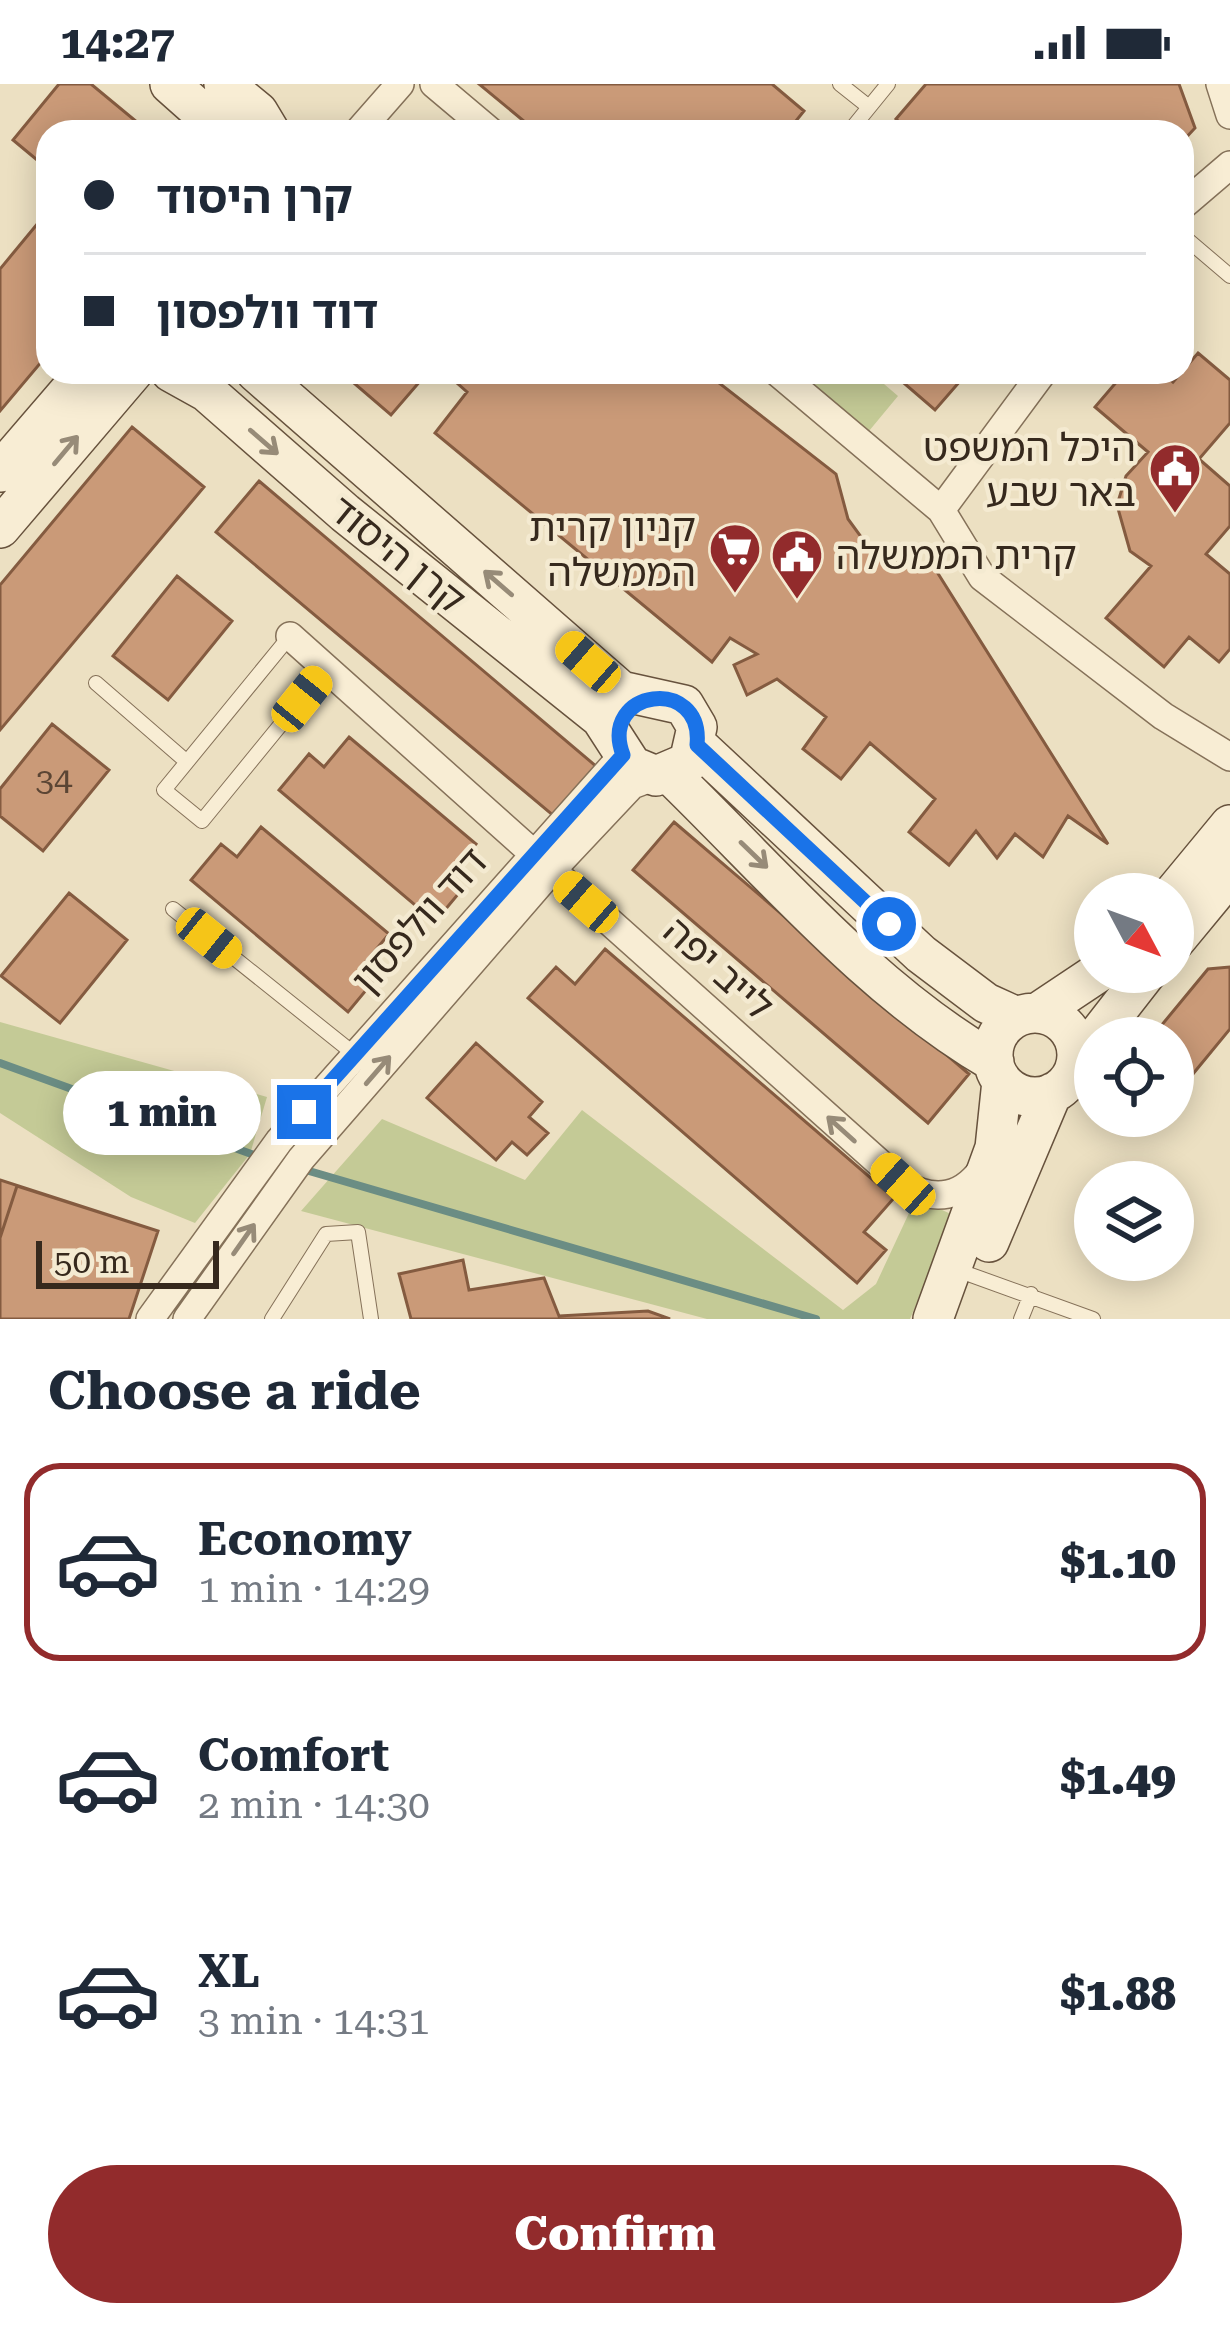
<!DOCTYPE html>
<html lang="en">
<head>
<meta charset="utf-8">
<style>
  body { margin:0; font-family:"Roboto Serif","Noto Sans Hebrew",serif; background:#f6f6f7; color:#1f2937; height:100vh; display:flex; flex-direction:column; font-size:45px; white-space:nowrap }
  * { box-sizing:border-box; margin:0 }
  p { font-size:39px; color:#747a83 }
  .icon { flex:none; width:66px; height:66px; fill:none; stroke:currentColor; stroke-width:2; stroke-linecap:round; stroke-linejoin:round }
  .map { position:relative; height:1235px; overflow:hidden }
  .panel { display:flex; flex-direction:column; background:#fff; flex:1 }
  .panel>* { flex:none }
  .banner { position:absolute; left:36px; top:36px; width:1158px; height:264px; border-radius:36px; box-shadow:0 6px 30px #0003; display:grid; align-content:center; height:264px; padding:0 48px; background:#fff }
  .needle { width:78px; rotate:131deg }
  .buttons { position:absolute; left:1074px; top:789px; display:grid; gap:24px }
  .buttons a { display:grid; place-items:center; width:120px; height:120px; border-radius:50%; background:#fff; box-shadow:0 6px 30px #0003; font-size:60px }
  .scale { position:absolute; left:36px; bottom:30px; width:183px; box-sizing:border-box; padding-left:12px; border:6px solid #36291d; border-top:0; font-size:33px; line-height:42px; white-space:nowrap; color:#36291d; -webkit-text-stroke:9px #f4ead1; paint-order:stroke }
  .end { position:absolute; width:54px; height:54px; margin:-27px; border:15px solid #1a73e8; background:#fff; box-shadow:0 0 0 6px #fff }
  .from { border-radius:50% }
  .bubble { position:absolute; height:84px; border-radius:42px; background:#fff; box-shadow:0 6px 30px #0003; font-size:39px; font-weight:800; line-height:84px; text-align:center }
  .car { position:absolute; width:36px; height:72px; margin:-36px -18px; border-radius:15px; box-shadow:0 0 9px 3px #0007; background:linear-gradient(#f5c518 24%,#345 0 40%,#f5c518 0 76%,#345 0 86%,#f5c518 0) }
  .banner b { display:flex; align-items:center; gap:42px; height:114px; font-size:45px }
  .banner b+b { border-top:3px solid #e0e1e3 }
  .banner i { width:30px; height:30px; background:#1f2937 }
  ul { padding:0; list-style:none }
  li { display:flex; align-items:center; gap:36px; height:198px; margin:0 24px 18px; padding:0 24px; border:6px solid transparent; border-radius:36px }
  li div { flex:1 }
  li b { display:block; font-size:45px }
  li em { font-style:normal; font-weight:800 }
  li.selected { border-color:#922b2c }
  li>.icon { width:108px; height:108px; stroke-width:1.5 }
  h2 { padding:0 48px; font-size:54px; line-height:144px }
  .action { display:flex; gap:24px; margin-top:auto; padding:24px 48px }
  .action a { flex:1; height:138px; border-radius:72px; background:#922b2c; color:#fff; font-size:48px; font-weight:800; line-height:138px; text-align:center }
  .status { display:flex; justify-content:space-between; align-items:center; height:84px; padding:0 60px; background:#fff; direction:ltr }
  .status svg { height:33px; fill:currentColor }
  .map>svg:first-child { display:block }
  .green { fill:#c4ca96 }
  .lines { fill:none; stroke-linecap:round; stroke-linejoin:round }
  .stream { stroke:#6b8d84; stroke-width:8 }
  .building { fill:#ca9a78; stroke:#845b40; stroke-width:3 }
  .lane-casing { stroke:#857159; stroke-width:16 }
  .street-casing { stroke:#857159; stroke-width:30 }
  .secondary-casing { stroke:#67523d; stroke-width:42 }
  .lane { stroke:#f8edd4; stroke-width:14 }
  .street { stroke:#f8edd4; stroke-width:27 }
  .secondary { stroke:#f8edd4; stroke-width:39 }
  .oneway { stroke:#978b78 }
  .route { stroke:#1a73e8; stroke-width:15 }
  .labels { text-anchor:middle; stroke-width:9; stroke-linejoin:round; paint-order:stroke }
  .number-label { font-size:33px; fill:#5b4534 }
  .poi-label { font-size:39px; fill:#36291d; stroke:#f4ead1; text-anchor:end }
  .street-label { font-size:39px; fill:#36291d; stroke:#f4ead1 }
</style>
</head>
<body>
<div class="status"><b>14:27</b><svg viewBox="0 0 49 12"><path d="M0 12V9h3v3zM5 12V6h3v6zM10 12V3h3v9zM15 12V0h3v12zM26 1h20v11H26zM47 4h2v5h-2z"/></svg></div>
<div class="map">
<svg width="1230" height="1235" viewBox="0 0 1230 1235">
  <rect width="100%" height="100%" fill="#ece0c2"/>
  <path class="green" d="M796 288H870L898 312 869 347Z
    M0 938 267 1013 250 1070 195 1139 131 1113 0 1029Z
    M582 1026 843 1226 876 1200 916 1114 953 1131 910 1235H707L301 1127 382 1035 525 1096Z"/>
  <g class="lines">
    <path class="stream" d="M0 979 257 1072
      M309 1087 816 1235"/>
  </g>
  <path class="building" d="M59 0H91L149 48H48V85L13 56Z
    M479 0H772L804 27 787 48H537Z
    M926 0H1179L1195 44 1182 58V48H939L930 40 923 48H910L896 35Z
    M48 127V270L0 327V185Z
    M1198 269 1230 296V339L1199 375 1230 402V442L1206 470 1230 490V565L1219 578 1189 553 1164 583 1106 534 1151 482 1130 467 1117 421 1126 392 1148 368 1095 323 1125 288H1162L1173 298Z
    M341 288H428L391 331Z
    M450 288H705L836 390 848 435 864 457 898 480H932L1108 760 1068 732 1043 773 1015 750 997 774 976 747 949 781 909 748 935 715 870 659 841 695 803 665 826 633 777 595 747 611 734 581 757 570 730 554 712 578 435 349 467 308 448 291Z
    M891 288H968L935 326Z
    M132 343 204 403 0 646V501Z
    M259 397 597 683 555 733 216 448Z
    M177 492 232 537 168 616 113 572Z
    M52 640 109 686 43 767 0 732V705Z
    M349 653 476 760 450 792 464 803 435 838 279 706 309 670 324 683Z
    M674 738 969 990 928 1039 633 786Z
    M261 743 389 850 363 881 377 893 348 928 191 796 221 760 237 773Z
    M69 809 127 856 60 939 1 892Z
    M605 865 894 1114 864 1148 886 1166 857 1199 528 914 556 883 575 900Z
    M1230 883V945L1183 1002 1173 997V954H1151L1208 885Z
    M476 959 542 1018 529 1033 548 1049 527 1071 512 1058 496 1076 427 1014Z
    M0 1096 158 1147 129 1235H0Z
    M17 1102 158 1147 129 1235H0V1154Z
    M463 1176 469 1206 544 1194 559 1232 648 1227 670 1235H411L399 1190Z"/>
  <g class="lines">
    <g class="lane-casing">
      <path id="lane" d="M840 0 869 23
        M849 48 888 0
        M1182 151 1230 192
        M290 552 164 706 202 737 327 584
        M96 599 187 678
        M173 825 353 969
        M957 1186 1093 1235
        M272 1235 326 1150 358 1148 371 1235
        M1021 1235 1031 1210"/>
    </g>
    <g class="street-casing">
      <path id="street" d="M434 0 491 48
        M1220 0 1230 31
        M358 48 400 0
        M1182 122 1230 81
        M777 288 941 426 982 493 1163 632 1230 673
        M941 426 1043 288
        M290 552 903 1100C935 1119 964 1114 985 1081
        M150 1235 279 1057 623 671
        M187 1235 301 1075 551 787 632 701 656 692"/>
    </g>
    <g class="secondary-casing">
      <path id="secondary" d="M170 0 224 48
        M224 0 258 28 270 48
        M171 288 207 308 345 429 601 634 632 682 656 692 689 678 697 643 684 621 621 607 256 288
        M0 388 86 288
        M0 444 133 288
        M696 660 921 870 986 919 1017 933
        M670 690C772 789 870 906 994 978
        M1173 810 1230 741
        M1173 859 1230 790
        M1039 928 1099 888
        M993 971a42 42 0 1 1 84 0a42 42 0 1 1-84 0Z
        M1077 978 1147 888
        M989 1158 1052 1009
        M933 1235 995 1064 1002 997"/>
    </g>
    <use href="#lane" class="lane"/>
    <use href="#street" class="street"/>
    <use href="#secondary" class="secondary"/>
  </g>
  <defs><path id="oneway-shaft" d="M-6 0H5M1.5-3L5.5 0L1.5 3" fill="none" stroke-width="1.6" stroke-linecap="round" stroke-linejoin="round" transform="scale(3)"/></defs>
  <g class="oneway">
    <use href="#oneway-shaft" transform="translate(264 358) rotate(41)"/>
    <use href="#oneway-shaft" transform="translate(66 366) rotate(-50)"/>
    <use href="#oneway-shaft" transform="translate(498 499) rotate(-139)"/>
    <use href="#oneway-shaft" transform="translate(754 771) rotate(44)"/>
    <use href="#oneway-shaft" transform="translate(378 986) rotate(-49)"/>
    <use href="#oneway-shaft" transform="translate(841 1045) rotate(-138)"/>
    <use href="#oneway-shaft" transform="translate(244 1155) rotate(-55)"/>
  </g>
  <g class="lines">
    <path class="route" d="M304 1028 623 671C598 605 704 591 697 661L889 840"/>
  </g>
  <defs>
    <g id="civic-pin" transform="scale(2.7)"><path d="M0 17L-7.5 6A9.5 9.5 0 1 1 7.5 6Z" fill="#922b2c" stroke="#f4ead1"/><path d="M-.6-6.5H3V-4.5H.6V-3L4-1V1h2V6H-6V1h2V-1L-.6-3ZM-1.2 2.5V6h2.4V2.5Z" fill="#fff"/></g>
    <g id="supermarket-pin" transform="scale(2.7)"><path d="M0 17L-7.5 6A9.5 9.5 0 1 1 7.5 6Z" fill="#922b2c" stroke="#f4ead1"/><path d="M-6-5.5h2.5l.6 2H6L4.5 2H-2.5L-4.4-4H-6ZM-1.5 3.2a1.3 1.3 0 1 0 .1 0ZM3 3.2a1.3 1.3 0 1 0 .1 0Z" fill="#fff"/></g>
  </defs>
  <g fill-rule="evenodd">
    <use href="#civic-pin" x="1175" y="385"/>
    <use href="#supermarket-pin" x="735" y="465"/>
    <use href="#civic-pin" x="797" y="471"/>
  </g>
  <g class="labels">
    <g class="number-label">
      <text x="54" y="707">34</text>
    </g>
    <g class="poi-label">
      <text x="1136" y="377">היכל המשפט<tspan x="1136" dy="45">באר שבע</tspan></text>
      <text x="696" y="457">קניון קרית<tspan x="696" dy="45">הממשלה</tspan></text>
      <text x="836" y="485" text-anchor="start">קרית הממשלה</text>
    </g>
    <g class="street-label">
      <text transform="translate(398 470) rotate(39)" y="14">קרן היסוד</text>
      <text transform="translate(419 836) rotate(-48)" y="14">דוד וולפסון</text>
      <text transform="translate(719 884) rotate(42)" y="14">לייב יפה</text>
    </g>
  </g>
</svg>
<div class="buttons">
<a><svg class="needle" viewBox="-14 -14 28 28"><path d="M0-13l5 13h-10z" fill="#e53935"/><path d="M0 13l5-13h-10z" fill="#747a83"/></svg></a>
<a><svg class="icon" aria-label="locate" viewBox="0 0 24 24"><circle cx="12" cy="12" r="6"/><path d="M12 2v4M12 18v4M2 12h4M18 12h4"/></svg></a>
<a><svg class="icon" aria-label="layers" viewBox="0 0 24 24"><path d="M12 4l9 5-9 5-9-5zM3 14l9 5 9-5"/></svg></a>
</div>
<div class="scale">50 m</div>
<i class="end from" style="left:889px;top:840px"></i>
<i class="end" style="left:304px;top:1028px"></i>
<div class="bubble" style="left:63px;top:987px;width:198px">1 min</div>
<i class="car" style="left:588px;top:578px;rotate:311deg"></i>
<i class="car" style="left:302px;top:615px;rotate:39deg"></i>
<i class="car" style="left:586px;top:818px;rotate:311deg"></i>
<i class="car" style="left:209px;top:854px;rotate:129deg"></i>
<i class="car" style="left:903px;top:1100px;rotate:312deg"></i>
<div class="banner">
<b><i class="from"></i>קרן היסוד</b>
<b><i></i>דוד וולפסון</b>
</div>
</div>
<section class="panel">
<h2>Choose a ride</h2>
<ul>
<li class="selected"><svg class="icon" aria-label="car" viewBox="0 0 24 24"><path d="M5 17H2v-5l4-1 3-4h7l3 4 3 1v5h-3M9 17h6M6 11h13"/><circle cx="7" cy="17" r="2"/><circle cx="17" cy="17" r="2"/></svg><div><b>Economy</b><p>1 min · 14:29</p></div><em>$1.10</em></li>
<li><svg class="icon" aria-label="car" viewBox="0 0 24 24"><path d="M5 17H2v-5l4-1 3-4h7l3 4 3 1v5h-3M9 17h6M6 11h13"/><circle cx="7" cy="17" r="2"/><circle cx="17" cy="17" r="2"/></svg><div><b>Comfort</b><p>2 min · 14:30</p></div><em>$1.49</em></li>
<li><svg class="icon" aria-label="car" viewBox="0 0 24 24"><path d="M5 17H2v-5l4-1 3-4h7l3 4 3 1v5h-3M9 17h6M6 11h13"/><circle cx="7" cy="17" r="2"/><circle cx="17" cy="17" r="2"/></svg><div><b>XL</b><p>3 min · 14:31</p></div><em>$1.88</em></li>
</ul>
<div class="action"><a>Confirm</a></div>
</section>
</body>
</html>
